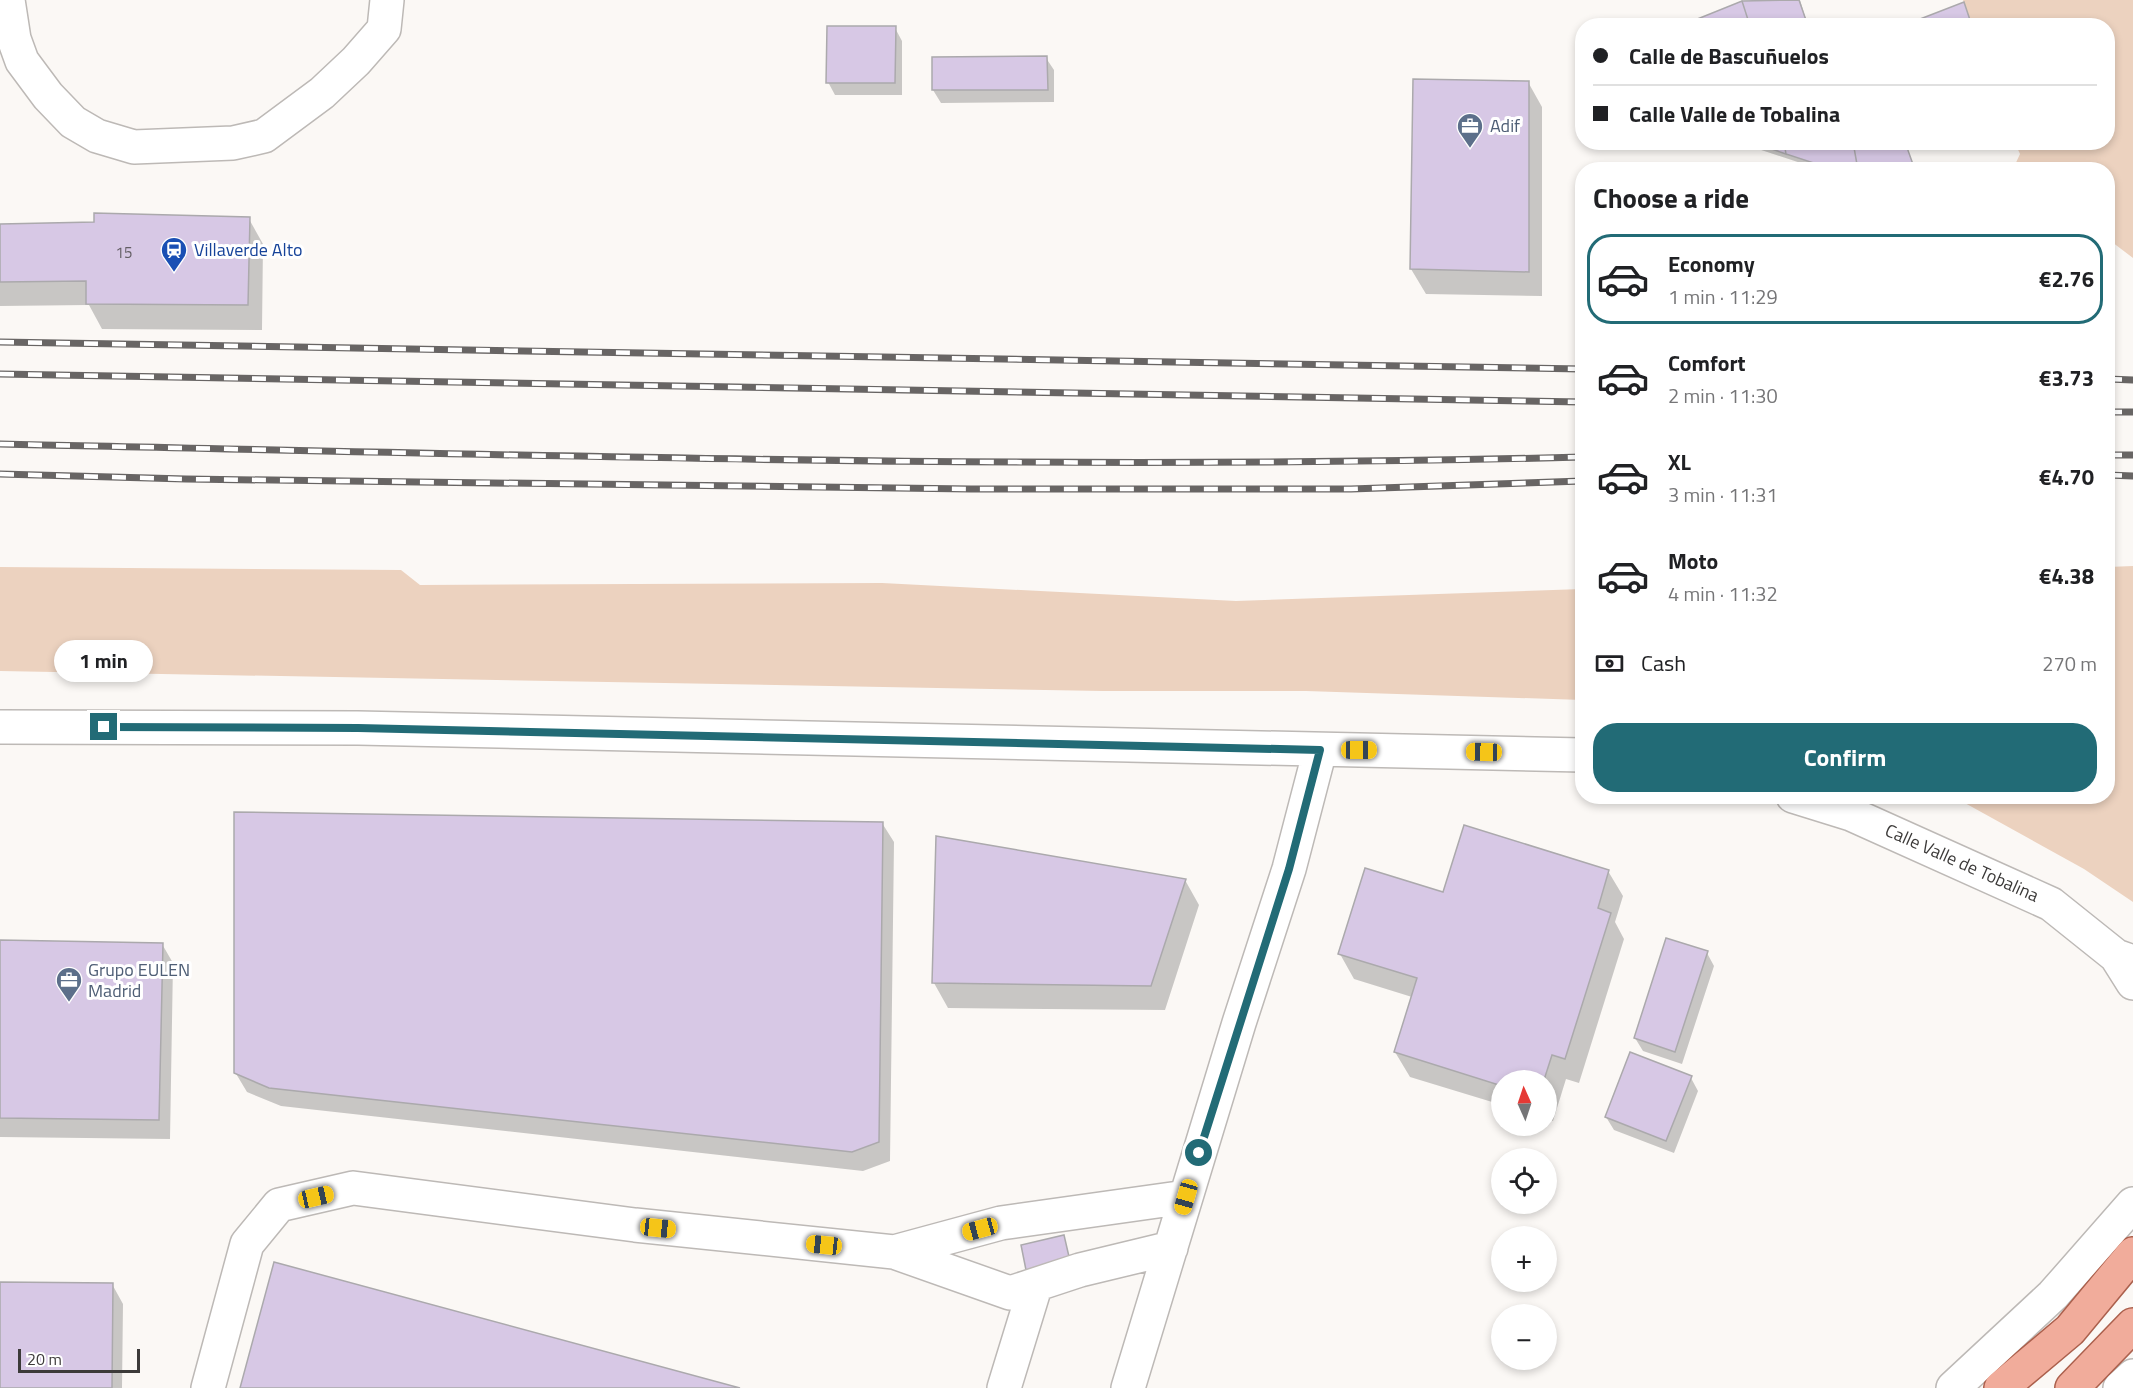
<!DOCTYPE html>
<html lang="en">
<head>
<meta charset="utf-8">
<style>
  body { margin:0; font-family:"Titillium Web",sans-serif; background:#f6f6f6; color:#202124; height:100vh; display:flex; flex-direction:column; font-size:22px; white-space:nowrap }
  * { box-sizing:border-box; margin:0 }
  p { font-size:20px; color:#757577 }
  .icon { flex:none; width:33px; height:33px; fill:none; stroke:currentColor; stroke-width:2; stroke-linecap:round; stroke-linejoin:round }
  .map { position:relative; flex:1; overflow:hidden }
  .side { position:absolute; left:1575px; top:162px; width:540px; height:642px; display:flex; flex-direction:column; background:#fff; border-radius:24px; box-shadow:0 3px 9px #0003 }
  .side>* { flex:none }
  .guide { position:absolute; left:1575px; top:18px; width:540px; height:132px; border-radius:24px; box-shadow:0 3px 9px #0003; display:grid; align-content:center; height:132px; padding:0 18px; background:#fff }
  .needle { width:39px; rotate:357deg }
  .tools { position:absolute; left:1491px; top:1070px; display:grid; gap:12px }
  .tools a { display:grid; place-items:center; width:66px; height:66px; border-radius:50%; background:#fff; box-shadow:0 3px 9px #0003; font-size:30px }
  .scale { position:absolute; left:18px; bottom:15px; width:122px; box-sizing:border-box; padding-left:6px; border:3px solid #3c3a39; border-top:0; font-size:16px; line-height:21px; white-space:nowrap; color:#3c3a39; -webkit-text-stroke:4px #fff; paint-order:stroke }
  .end { position:absolute; width:27px; height:27px; margin:-14px; border:8px solid #226b76; background:#fff; box-shadow:0 0 0 3px #fff }
  .from { border-radius:50% }
  .bubble { position:absolute; height:42px; border-radius:21px; background:#fff; box-shadow:0 3px 9px #0003; font-size:20px; font-weight:700; line-height:42px; text-align:center }
  .car { position:absolute; width:18px; height:36px; margin:-18px -9px; border-radius:8px; box-shadow:0 0 4px 2px #0007; background:linear-gradient(#f5c518 24%,#345 0 40%,#f5c518 0 76%,#345 0 86%,#f5c518 0) }
  .guide b { display:flex; align-items:center; gap:21px; height:57px; font-size:22px }
  .guide b+b { border-top:2px solid #e0e0e0 }
  .guide i { width:15px; height:15px; background:#202124 }
  ul { padding:0; list-style:none }
  li { display:flex; align-items:center; gap:18px; height:90px; margin:0 12px 9px; padding:0 6px; border:3px solid transparent; border-radius:24px }
  li div { flex:1 }
  li b { display:block; font-size:22px }
  li em { font-style:normal; font-weight:700 }
  li.on { border-color:#226b76 }
  li>.icon { width:54px; height:54px; stroke-width:1.5 }
  h2 { padding:0 18px; font-size:27px; line-height:72px }
  .pay { display:flex; align-items:center; gap:15px; height:66px; padding:0 18px; font-size:22px }
  .pay p { margin-inline-start:auto }
  .action { display:flex; gap:12px; margin-top:auto; padding:12px 18px }
  .action a { flex:1; height:69px; border-radius:24px; background:#226b76; color:#fff; font-size:24px; font-weight:700; line-height:69px; text-align:center }
  .map>svg:first-child { display:block }
  .green { fill:#ecd2bf }
  .shadow { fill:#0003 }
  .building { fill:#d7c8e5; stroke:#aba9ac; stroke-width:1.5 }
  .lines { fill:none; stroke-linecap:round; stroke-linejoin:round }
  .minor-casing { stroke:#bdb9b6; stroke-width:36 }
  .major-casing { stroke:#ab604d; stroke-width:36 }
  .minor { stroke:#fff; stroke-width:33 }
  .major { stroke:#f1ac9b; stroke-width:33 }
  .rail-casing { stroke:#686564; stroke-width:7 }
  .rail { stroke:#fff; stroke-width:4.5; stroke-dasharray:14; stroke-linecap:butt }
  .route { stroke:#226b76; stroke-width:8 }
  .labels { text-anchor:middle; stroke-width:6; stroke-linejoin:round; paint-order:stroke }
  .number-label { font-size:15px; fill:#635e64 }
  .service-label { font-size:18px; fill:#4e5e75; stroke:#fff; text-anchor:start }
  .transit-label { font-size:18px; fill:#164399; stroke:#fff; text-anchor:start }
  .street-label { font-size:18px; fill:#3c3a39; stroke:#fff }
</style>
</head>
<body>
<div class="map">
<svg width="2133" height="1388" viewBox="0 0 2133 1388">
  <rect width="100%" height="100%" fill="#fbf8f5"/>
  <path class="green" d="M1963 0H2133V258L2108 239V170L2013 169 2020 154 2015 143 2108 142V26L1972 25Z
    M2133 566V902L2084 869 1954 797 2108 796V567Z
    M0 567 401 570 420 585 882 583 1236 601 1582 589V700L1306 691H1103L0 671Z"/>
  <path class="shadow" d="M1752 0H1800L1808 26H1685Z
    M895 28 902 41V95H835L828 82Z
    M933 58H1046L1054 70V102L941 103 933 90Z
    M1528 82 1542 107V296L1426 294 1411 269Z
    M1905 142 1915 170H1822L1740 143Z
    M249 219 263 244 262 330 102 329 89 305 0 306V226Z
    M882 823 894 842 890 1161 863 1171 281 1106 247 1092 235 1072Z
    M1608 871 1623 896 1615 922 1624 939 1579 1083 1566 1079 1553 1121 1546 1119V1080H1502V1105L1410 1077 1395 1052 1412 997 1354 979 1340 954 1444 894Z
    M1185 880 1199 905 1165 1010 948 1008 934 983Z
    M0 942 162 944 173 963 170 1139 0 1137Z
    M1707 953 1714 966 1682 1064 1643 1051 1635 1038Z
    M1691 1078 1698 1091 1674 1153 1614 1130 1606 1117Z
    M0 1283 112 1284 123 1304 122 1388H0Z"/>
  <path class="building" d="M1799 0 1808 26H1750L1742 1Z
    M1742 1 1750 26H1680Z
    M1964 2 1972 26H1902Z
    M827 26H896L895 83H826Z
    M1047 56 1048 90H932V57Z
    M1413 79 1529 81V272L1410 269Z
    M1752 142H1784L1786 154Z
    M1784 142H1853L1858 170H1835L1786 154Z
    M1853 142H1905L1915 170H1858Z
    M94 213 250 217 248 305 86 304V281L0 282V224L94 222Z
    M234 812 883 822 879 1142 852 1152 269 1088 234 1073Z
    M1464 825 1609 870 1598 908 1611 913 1565 1059 1552 1055 1544 1080H1502V1086L1394 1052 1417 978 1338 954 1365 868 1443 892Z
    M936 836 1186 879 1151 986 932 983Z
    M1666 938 1708 951 1675 1052 1634 1038Z
    M0 940 163 943 159 1120 0 1118Z
    M1630 1052 1692 1076 1666 1141 1605 1117Z
    M1064 1235 1070 1261 1026 1270 1021 1245Z
    M274 1262 740 1388H240Z
    M0 1282 113 1283 112 1388H0Z"/>
  <g class="lines">
    <g class="minor-casing">
      <path id="minor" d="M8 0 14 39 22 61 48 96 73 122 97 136 134 147 233 143 264 136 322 93 356 61 384 29 387 0
        M0 727 358 728 1582 755
        M1793 796 1851 814 2051 904 2116 956
        M2133 962 2116 956 2133 983
        M1171 1248 1080 1270 1010 1293 894 1252 1001 1223 1186 1197
        M208 1388 247 1244 279 1205 353 1188 635 1225 894 1252
        M1004 1388 1035 1287
        M1128 1388 1239 1023 1289 869 1320 750
        M1953 1388 2053 1295 2133 1204
        M2120 1388 2133 1376"/>
    </g>
    <g class="major-casing">
      <path id="major" d="M2001 1388 2070 1330 2133 1254
        M2072 1388 2133 1325"/>
    </g>
    <use href="#minor" class="minor"/>
    <use href="#major" class="major"/>
    <g class="rail-casing">
      <path id="rail" d="M0 342 1582 369
        M0 374 1582 402
        M2108 379 2133 380
        M2108 412H2133
        M0 444C528 455 1055 471 1582 457
        M2108 455H2133
        M0 474 186 479 971 489H1351L1582 481
        M2108 475 2133 476"/>
    </g>
    <use href="#rail" class="rail"/>
  </g>
  <g class="lines">
    <path class="route" d="M104 727 358 728 1320 750 1289 869 1199 1153"/>
  </g>
  <defs>
    <g id="office-pin" transform="scale(1.35)"><path d="M0 17L-7.5 6A9.5 9.5 0 1 1 7.5 6Z" fill="#5c6f8a" stroke="#fff"/><path d="M-6-3h4V-5.5h4V-3h4V5H-6ZM-1-4.5V-3h2v-1.5ZM-6 0V1H6V0Z" fill="#fff"/></g>
    <g id="station-pin" transform="scale(1.35)"><path d="M0 17L-7.5 6A9.5 9.5 0 1 1 7.5 6Z" fill="#1a4fb4" stroke="#fff"/><path d="M-3-6H3Q5-6 5-4V2Q5 4 3 4L4.5 6H3L1.5 4h-3L-3 6H-4.5L-3 4Q-5 4-5 2V-4Q-5-6-3-6ZM-3.5-4v3h7v-3ZM-3.5 1v1.5H-2V1ZM2 1v1.5H3.5V1Z" fill="#fff"/></g>
  </defs>
  <g fill-rule="evenodd">
    <use href="#office-pin" x="1470" y="126"/>
    <use href="#station-pin" x="174" y="250"/>
    <use href="#office-pin" x="69" y="980"/>
  </g>
  <g class="labels">
    <g class="number-label">
      <text x="124" y="258">15</text>
    </g>
    <g class="service-label">
      <text x="1490" y="132">Adif</text>
      <text x="88" y="976">Grupo EULEN<tspan x="88" dy="21">Madrid</tspan></text>
    </g>
    <g class="transit-label">
      <text x="194" y="256">Villaverde Alto</text>
    </g>
    <g class="street-label">
      <text transform="translate(1962 863) rotate(24)" y="6">Calle Valle de Tobalina</text>
    </g>
  </g>
</svg>
<div class="tools">
<a><svg class="needle" viewBox="-14 -14 28 28"><path d="M0-13l5 13h-10z" fill="#e53935"/><path d="M0 13l5-13h-10z" fill="#757577"/></svg></a>
<a><svg class="icon" aria-label="locate" viewBox="0 0 24 24"><circle cx="12" cy="12" r="6"/><path d="M12 2v4M12 18v4M2 12h4M18 12h4"/></svg></a>
<a>+</a>
<a>−</a>
</div>
<div class="scale">20 m</div>
<i class="end from" style="left:1199px;top:1153px"></i>
<i class="end" style="left:104px;top:727px"></i>
<div class="bubble" style="left:54px;top:640px;width:99px">1 min</div>
<i class="car" style="left:1359px;top:750px;rotate:90deg"></i>
<i class="car" style="left:1484px;top:752px;rotate:271deg"></i>
<i class="car" style="left:316px;top:1197px;rotate:77deg"></i>
<i class="car" style="left:1186px;top:1197px;rotate:196deg"></i>
<i class="car" style="left:658px;top:1228px;rotate:96deg"></i>
<i class="car" style="left:980px;top:1229px;rotate:255deg"></i>
<i class="car" style="left:824px;top:1245px;rotate:276deg"></i>
<div class="guide">
<b><i class="from"></i>Calle de Bascuñuelos</b>
<b><i></i>Calle Valle de Tobalina</b>
</div>
<section class="side">
<h2>Choose a ride</h2>
<ul>
<li class="on"><svg class="icon" aria-label="car" viewBox="0 0 24 24"><path d="M5 17H2v-5l4-1 3-4h7l3 4 3 1v5h-3M9 17h6M6 11h13"/><circle cx="7" cy="17" r="2"/><circle cx="17" cy="17" r="2"/></svg><div><b>Economy</b><p>1 min · 11:29</p></div><em>€2.76</em></li>
<li><svg class="icon" aria-label="car" viewBox="0 0 24 24"><path d="M5 17H2v-5l4-1 3-4h7l3 4 3 1v5h-3M9 17h6M6 11h13"/><circle cx="7" cy="17" r="2"/><circle cx="17" cy="17" r="2"/></svg><div><b>Comfort</b><p>2 min · 11:30</p></div><em>€3.73</em></li>
<li><svg class="icon" aria-label="car" viewBox="0 0 24 24"><path d="M5 17H2v-5l4-1 3-4h7l3 4 3 1v5h-3M9 17h6M6 11h13"/><circle cx="7" cy="17" r="2"/><circle cx="17" cy="17" r="2"/></svg><div><b>XL</b><p>3 min · 11:31</p></div><em>€4.70</em></li>
<li><svg class="icon" aria-label="car" viewBox="0 0 24 24"><path d="M5 17H2v-5l4-1 3-4h7l3 4 3 1v5h-3M9 17h6M6 11h13"/><circle cx="7" cy="17" r="2"/><circle cx="17" cy="17" r="2"/></svg><div><b>Moto</b><p>4 min · 11:32</p></div><em>€4.38</em></li>
</ul>
<div class="pay"><svg class="icon" aria-label="cash" viewBox="0 0 24 24"><path d="M3 7h18v10H3z"/><circle cx="12" cy="12" r="2"/></svg>Cash<p>270 m</p></div>
<div class="action"><a>Confirm</a></div>
</section>
</div>
</body>
</html>
